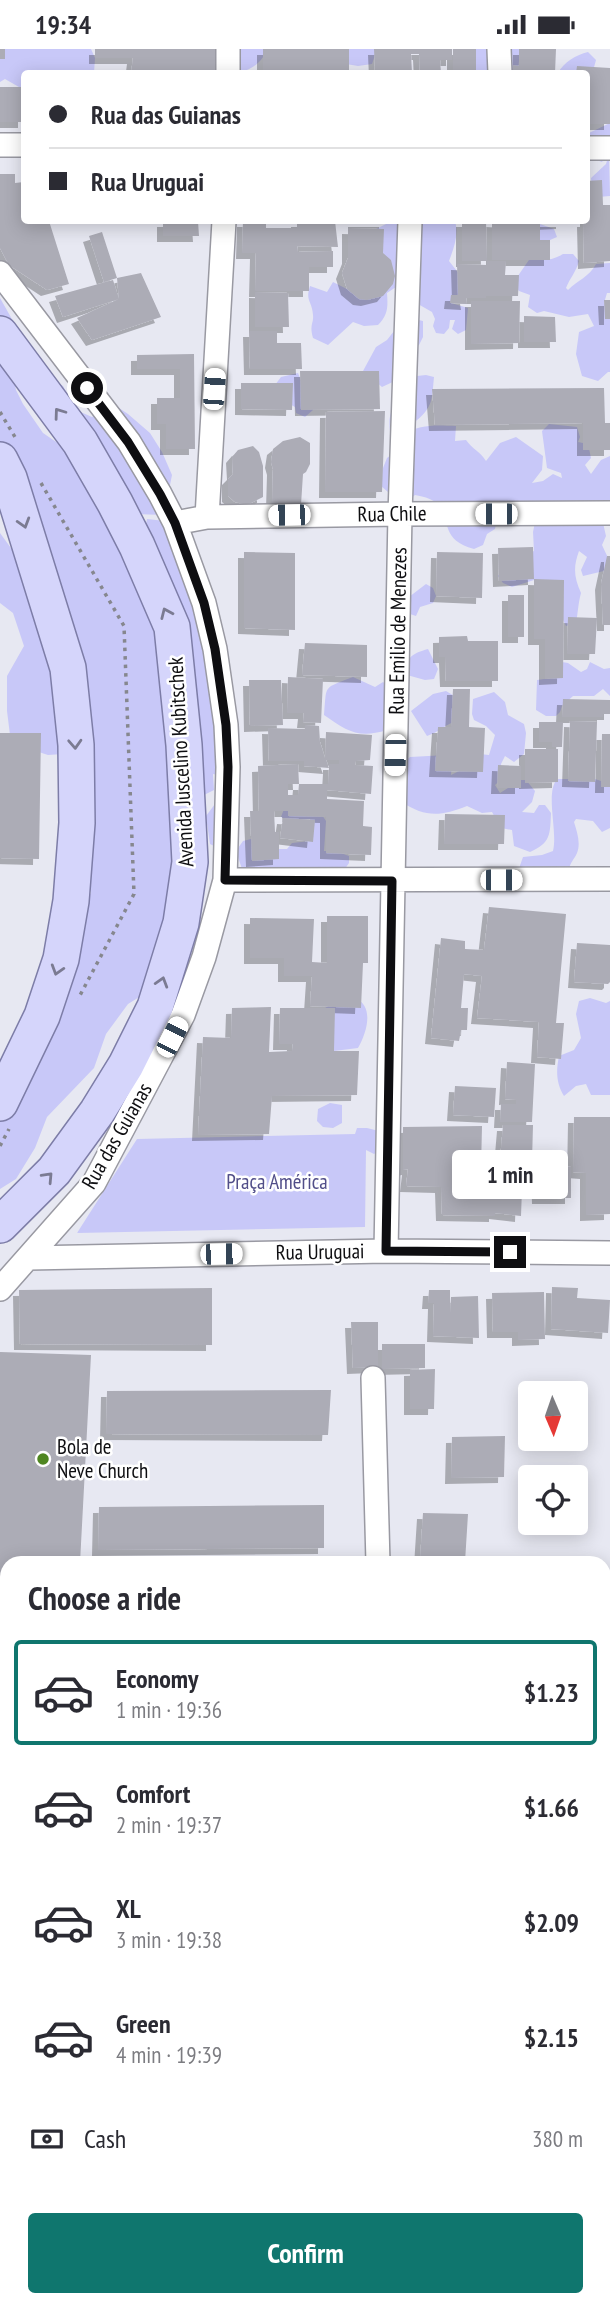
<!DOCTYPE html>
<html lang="en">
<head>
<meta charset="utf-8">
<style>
  body { margin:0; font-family:"PT Sans Narrow",sans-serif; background:#f7f7f7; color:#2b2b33; height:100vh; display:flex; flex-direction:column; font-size:26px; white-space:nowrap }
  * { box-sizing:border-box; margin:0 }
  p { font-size:23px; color:#7c7c81 }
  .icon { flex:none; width:38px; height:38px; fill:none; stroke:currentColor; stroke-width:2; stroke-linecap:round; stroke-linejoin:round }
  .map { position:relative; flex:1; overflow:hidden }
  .panel { position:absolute; left:0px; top:1507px; width:611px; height:751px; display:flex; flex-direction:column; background:#fff; border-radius:21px 21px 0 0; box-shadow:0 4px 18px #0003 }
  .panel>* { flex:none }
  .top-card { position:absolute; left:21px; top:21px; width:569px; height:154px; border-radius:7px; box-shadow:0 4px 18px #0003; display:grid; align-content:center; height:154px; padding:0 28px; background:#fff }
  .needle { width:46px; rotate:178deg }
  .controls { position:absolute; left:518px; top:1332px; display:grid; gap:14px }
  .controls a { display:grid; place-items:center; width:70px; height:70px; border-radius:7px; background:#fff; box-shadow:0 4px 18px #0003; font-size:35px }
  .end { position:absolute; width:32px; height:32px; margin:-16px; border:9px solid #0e0e11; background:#fff; box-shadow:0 0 0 4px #fff }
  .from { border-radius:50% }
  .bubble { position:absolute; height:49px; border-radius:7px; background:#fff; box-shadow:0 4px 18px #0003; font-size:23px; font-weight:700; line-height:49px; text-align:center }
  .car { position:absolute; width:21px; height:42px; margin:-21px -10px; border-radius:9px; box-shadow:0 0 5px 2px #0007; background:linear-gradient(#fff 24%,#345 0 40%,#fff 0 76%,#345 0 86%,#fff 0) }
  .top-card b { display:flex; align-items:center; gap:24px; height:66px; font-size:26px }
  .top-card b+b { border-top:2px solid #e1e1e2 }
  .top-card i { width:18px; height:18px; background:#2b2b33 }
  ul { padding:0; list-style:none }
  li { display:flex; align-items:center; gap:21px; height:105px; margin:0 14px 10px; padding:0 14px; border:4px solid transparent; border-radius:7px }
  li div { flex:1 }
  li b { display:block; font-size:26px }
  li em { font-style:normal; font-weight:700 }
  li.selected { border-color:#0f766e }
  li>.icon { width:63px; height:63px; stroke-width:1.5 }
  h2 { padding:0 28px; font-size:32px; line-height:84px }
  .pay { display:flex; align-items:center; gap:18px; height:77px; padding:0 28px; font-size:26px }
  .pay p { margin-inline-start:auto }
  .button { display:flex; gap:14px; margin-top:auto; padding:14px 28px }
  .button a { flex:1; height:80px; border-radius:7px; background:#0f766e; color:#fff; font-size:28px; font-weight:700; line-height:80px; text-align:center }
  .status { display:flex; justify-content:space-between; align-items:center; height:49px; padding:0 35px; background:#fff; direction:ltr }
  .status svg { height:19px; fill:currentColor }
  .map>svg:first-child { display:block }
  .green { fill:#c8c8f8 }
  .building { fill:#acacb6; fill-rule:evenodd; filter:url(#shadow) }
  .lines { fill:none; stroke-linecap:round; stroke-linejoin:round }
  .minor-casing { stroke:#9999a2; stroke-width:26 }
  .secondary-casing { stroke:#9999a2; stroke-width:35 }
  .primary-casing { stroke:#7d7da7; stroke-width:38 }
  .path { stroke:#86878e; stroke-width:3.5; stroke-dasharray:3.5 5; stroke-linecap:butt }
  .minor { stroke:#fff; stroke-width:23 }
  .secondary { stroke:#eaeafd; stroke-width:32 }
  .primary { stroke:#d5d5fb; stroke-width:35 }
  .oneway { stroke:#7b7b92 }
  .route { stroke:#0e0e11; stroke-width:9 }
  .poi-dot { fill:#4f8621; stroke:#fff; stroke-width:2.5 }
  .labels { text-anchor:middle; stroke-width:5; stroke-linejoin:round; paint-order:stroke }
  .street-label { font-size:21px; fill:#0e0e11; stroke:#fff }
  .park-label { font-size:21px; fill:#514e89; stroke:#fff }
  .poi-label { font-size:21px; fill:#0e0e11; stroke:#fff; text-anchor:start }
</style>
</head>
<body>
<div class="status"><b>19:34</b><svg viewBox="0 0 49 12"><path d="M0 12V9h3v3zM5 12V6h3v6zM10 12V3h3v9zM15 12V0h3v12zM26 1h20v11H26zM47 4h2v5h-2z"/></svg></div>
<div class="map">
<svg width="610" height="2256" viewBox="0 0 610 2256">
  <defs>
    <filter id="shadow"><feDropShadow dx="-6" dy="6" stdDeviation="0" flood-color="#0004"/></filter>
  </defs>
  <rect width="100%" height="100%" fill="#e7e8f2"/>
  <path class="green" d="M5 0H91L95 9 94 24H63L60 22 24 24V39L19 38 5 30 0 33V10H5Z
    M207 0H267C255 32 218 24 190 24V19Z
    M343 0H377L372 15 358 17 346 15Z
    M472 0H520L518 23 469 24 475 11Z
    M588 3 596 11 593 22 586 24H558C564 13 576 6 588 3Z
    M610 74V102L602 113 586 107V81L589 84Z
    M609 105 610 147 598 148 592 142 591 129 606 115Z
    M392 172H455C459 185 454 199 449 212L464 231 463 239 451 254 468 259 466 281 458 285 452 280 455 271H450L449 279 444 285 436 284 433 277 435 270 432 263 411 251 399 236 387 244C388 258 388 266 378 276L364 277 353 273 328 296 313 289C309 275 314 275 313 266 312 252 305 252 310 237L327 243 333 233 347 240 362 236 383 209 374 181Z
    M530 172H539L540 175 554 180 557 188 550 191 548 195 537 191 539 181 533 172Z
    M563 205H573L579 212C576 223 570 229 566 239L568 241C578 231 589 228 596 215L610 214V244H607L604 254 610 257V323H608L598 332 582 327 576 305 579 283 594 277 588 265 569 268 544 262 537 264 528 258 530 246 519 242 513 234 531 208C544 212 551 212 563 205Z
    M0 249 17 279 12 321 16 341 23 355 43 384 71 403 142 494 147 470 165 472 198 542 222 727 213 725 214 741 225 744 218 799 210 795 206 767 218 751 217 743 214 741 200 748 171 881 149 942 128 955 106 985 94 1019 47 1068 35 1099 16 1130 0 1140V1016L70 871 91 844 79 774 77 704 48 706 11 694 7 662V627L24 597 13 564 0 554V484L16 506 0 397Z
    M410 269 423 272V288L419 296 409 304 397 331 382 338 363 322 376 298 387 291 398 277Z
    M38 322 63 337 76 361 92 368 113 355 128 365 150 384 162 403 172 426 164 466 134 465Z
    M298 324 313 361 305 368 296 364 295 358 275 347V336L281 328Z
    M426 326 434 328C433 336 433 345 431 352 426 368 406 382 390 382 386 354 404 348 417 327Z
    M549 375 577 378 580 388 578 393 588 395 591 409 585 416 591 425 601 411 610 407V470L603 474 606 487 602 496 609 511 608 521 583 527 581 521 587 508 579 502C573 518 574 529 581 544 578 555 578 564 576 574L566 577 543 531H534L512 538 503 534 498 527 505 517 534 502 533 483 535 473 497 470 495 480 487 485 483 496 474 500C427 487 465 454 415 446L403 456 381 437V424L387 409 398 401 403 386C420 375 435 376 456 377L455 392 466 391C472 400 481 403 486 412L500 394 516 388 543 407 542 421 532 434 543 432 553 425 562 429 561 424 547 419 542 382Z
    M426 535 433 539 436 547 433 554 420 558 416 567 407 564 405 551Z
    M428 600 438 620 434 630 425 631 407 626C406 608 411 605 428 600Z
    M562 613 568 614 581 623 587 620 590 613 604 620 610 619V647L603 640 594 647H573L562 657 560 663 556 667H546L536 661 537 631 551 629Z
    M353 628 375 638 383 633 391 639 387 681C358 690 347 682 324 666 327 635 322 640 353 628Z
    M446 642 456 648 458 671C446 675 439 683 427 687L411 662 433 645Z
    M494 643 505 653 508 666 524 675 526 684 524 705 514 713 505 707 501 715 503 729 495 736 500 744 521 731H526L535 742 532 753 522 763 534 764 539 756H545L551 764C550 785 551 794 530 803L514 797 512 781 501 779 492 763 482 764 467 757C442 767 425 769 402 753V715L410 708 447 706 452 714 451 726 467 718 480 705 489 706 495 686 486 677 474 671 472 665 473 650Z
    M557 730H595L610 735V779L602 783 593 772 576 770 574 773C577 783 581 794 577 804 574 811 570 813 569 821L517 825 523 808 542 806 553 802C558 782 545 745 557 730Z
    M284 760 322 766 326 772 324 802H335L349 807V814L340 827 244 826 236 802 243 792 251 790C261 801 273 800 287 800L292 794 310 792 312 778 310 770 291 772 281 768Z
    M354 948C375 957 367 983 358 999L334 1002 327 990 325 959 334 954Z
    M590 949 606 954 610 952V1046H591L586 1035 576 1037 564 1047C556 1034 556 1022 559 1007L574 1001 581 989 576 965 579 952Z
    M330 1054 342 1056V1074L333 1079 323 1078 317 1072 318 1060Z
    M357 1079H367L383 1083 381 1100 374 1105 366 1101 365 1178 77 1184 137 1090 355 1085Z"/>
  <path class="building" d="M0 0H5V10H0Z
    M95 0H216L215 24H131L133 9H95Z
    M263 0H349V22H375L374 0H452V11H440L441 24H420L419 5H411L412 24H346V22L322 21V24H263Z
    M453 0H476V22H453Z
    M519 0H556L555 24H513V16L519 17Z
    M577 17 610 19V75H586V24H576Z
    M30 22H70V24H30Z
    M0 38H24V73H0Z
    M0 125H15V134L24 133V172H49L69 235 47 241 9 216 0 199Z
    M602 131 603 156H610V212L584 214 583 172H586V132Z
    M163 172H198L199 187H163Z
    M243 172H266V179H297V172H335L338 198 297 197 298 203 333 202V218H309V242H255L256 204H242Z
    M354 172H385V175H354Z
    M462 172H486L487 212H462Z
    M492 172 540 175V191H550V211H492Z
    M540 172H562V174L540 175Z
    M348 179 384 180 383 204 391 211 395 227 393 235 383 247 367 251 359 250 347 240 342 224 348 209Z
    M102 183 117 229 141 224 161 268 92 291 77 269 119 250 63 268 55 247 113 231 119 250 117 229 104 233 89 187Z
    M487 212H506L505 226H519L518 247H486V249H466L467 255 450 254 451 246H458L457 215 487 216Z
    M255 243 288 244 289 278H255Z
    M604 251H610V270H605Z
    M471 252H520L519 294 471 295Z
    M524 267 555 268 556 293H524Z
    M249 282H277V294H301L302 320H250Z
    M194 305 195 400H166V375H157V349H180V320H137V306Z
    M300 322H379L380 360 301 361Z
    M241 334H293L292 361 241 360Z
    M604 339 605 374H610V401H583V374L435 376 432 340Z
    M385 362 382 443H325L326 363Z
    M300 388 310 394V415L306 423 303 425 301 456 272 454 273 420 271 413 273 400 283 392Z
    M253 397 259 403 263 417V448L247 456 235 453 228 447V430L233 425 232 408 238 401Z
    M533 498 534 530 499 532 498 499Z
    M244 503 295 504V581L244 579Z
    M437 503 483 504 482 549 436 547Z
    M607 507H610V576H603L601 535Z
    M534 530 564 531 563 629 545 630V590H534Z
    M508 546H524V588H508Z
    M568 568 597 569 595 605H567Z
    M467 587 468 592H498V632H446L445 608H439V588Z
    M305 594 367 596V628L302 626Z
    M288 628 323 630 321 674 303 673 304 664H287Z
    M249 631H281L283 676 250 677Z
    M453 640H470L469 678 485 679 483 723 435 722 438 678H451Z
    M563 650 610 651V665H603V668H562Z
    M570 672 597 673 595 733 568 732Z
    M539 673H563L562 698H552V693H539Z
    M305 676 319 677 320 693 325 709 326 683 372 686 370 711 356 712 355 716 373 717 371 745 327 741V750L364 752 363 777 372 778 371 806 326 804V768L288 767V762H274L275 783H279V810L252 812 250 762H259L258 717 298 715 299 735H288V746H298L299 735H328L329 719 304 717V712H269L268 679 305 680ZM326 711H339V715H329V719Z
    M0 684H41L39 810 0 809Z
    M602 685H610V738H601Z
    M525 700H558V733L525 734Z
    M498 716 521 717V739H497Z
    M445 765 505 766 504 795H444Z
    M283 769 315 771 313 793 280 789Z
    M489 858 566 865 556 974H564L561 1010 537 1008 539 973 477 969 482 927 464 925 461 959H468L467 981H461L459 992 431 989 441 889 465 892V900L484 901Z
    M327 867H368V914H363L361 959 310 957 312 927H284V909H250V869L314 870 312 913 327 914Z
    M577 894 610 896V933L608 935 574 933Z
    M271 958 269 1003 292 1002 293 995H279L280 959H335L334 1002H359L357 1046 272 1047 269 1085 198 1086 203 988 231 989 232 959Z
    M507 1013 535 1015 532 1073H500L501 1055H516V1051L505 1050Z
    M455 1037 496 1039 494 1068 453 1066Z
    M574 1068H610V1165L586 1166V1124L573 1123Z
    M503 1076H533L532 1112 500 1111Z
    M482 1077 481 1119 455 1120H490V1138H496L497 1113 513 1115 512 1139 522 1140 521 1167 495 1164V1167L442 1166 441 1138 406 1137 408 1120 403 1121V1078Z
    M537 1116 571 1118V1149H538Z
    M552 1238 578 1239 577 1249 610 1251 608 1284 551 1280Z
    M212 1239V1296L20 1295 19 1241Z
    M429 1241H450V1264L451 1248 478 1247 479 1289 433 1287 434 1254H428Z
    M544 1243 545 1290 518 1291V1283H493L492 1244Z
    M351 1273H378V1318L353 1319Z
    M382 1295H425V1319L382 1320Z
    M0 1303 91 1306 80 1514H7V1538L0 1537Z
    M435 1320 434 1360H410V1321Z
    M331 1341 328 1386 106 1385 107 1342Z
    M505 1387 504 1428 451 1429 452 1388Z
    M324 1456V1499L98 1501 99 1458Z
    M423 1464 468 1465 465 1513 420 1511Z
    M0 1661 7 1665V1671H0Z
    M610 1742V1788H604V1743Z
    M0 1762H7V1824H0Z
    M7 1867V1917H0V1868Z
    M604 2067H610V2076H604Z
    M604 2079H610V2098H604Z
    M604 2129H610V2157L604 2156Z
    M0 2223H7V2250H43V2256H1Z
    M50 2250H81V2256H50Z
    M469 2250H512L511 2256H469Z"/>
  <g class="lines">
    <g class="minor-casing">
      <path id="minor" d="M499 0 500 24
        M228 24V0
        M0 96H24
        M586 99H610
        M0 224 129 393 160 445 175 474 204 554 215 600 226 676 228 718 225 831 204 908 183 966 94 1134 0 1240
        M207 468 224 172
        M175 474 207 468 400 465 610 464
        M225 831 610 830
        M386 1202 400 465 410 172
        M29 1209 386 1202 610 1204
        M373 1329 378 1514
        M604 2013H610
        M345 2256 346 2250"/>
    </g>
    <g class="secondary-casing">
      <path id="secondary" d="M604 1566H610
        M0 1569H7
        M604 1607H610
        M0 1608H7"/>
    </g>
    <g class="primary-casing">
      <path id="primary" d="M0 285 80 393 115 454 137 497 172 578 184 696 190 813 181 874 155 958 126 1016 97 1063 54 1122 0 1176
        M0 411 9 429 68 619 76 696 77 774 71 852 61 910 42 967 0 1054"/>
    </g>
    <path class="path" d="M0 363 15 388
      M41 434 124 577 134 845 78 950
      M0 1097 9 1080"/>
    <use href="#minor" class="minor"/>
    <use href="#secondary" class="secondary"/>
    <use href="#primary" class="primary"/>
  </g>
  <defs><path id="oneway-chevron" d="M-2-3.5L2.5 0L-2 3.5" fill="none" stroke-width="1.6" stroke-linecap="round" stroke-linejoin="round" transform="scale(1.75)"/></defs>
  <g class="oneway">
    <use href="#oneway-chevron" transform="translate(59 364) rotate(-126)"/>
    <use href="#oneway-chevron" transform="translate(24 474) rotate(73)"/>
    <use href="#oneway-chevron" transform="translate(166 564) rotate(-114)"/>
    <use href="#oneway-chevron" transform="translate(75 695) rotate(87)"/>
    <use href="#oneway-chevron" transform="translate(57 921) rotate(107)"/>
    <use href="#oneway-chevron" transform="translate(162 933) rotate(-73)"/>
    <use href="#oneway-chevron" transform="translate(48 1128) rotate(-47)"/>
  </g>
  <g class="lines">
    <path class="route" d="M87 339 128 393 160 445 175 474 204 554 215 600 226 676 228 718 225 831 392 832 386 1202 510 1203"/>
  </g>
  <circle class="poi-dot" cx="43" cy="1410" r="7"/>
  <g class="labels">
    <g class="street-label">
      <text transform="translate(392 465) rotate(-1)" y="7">Rua Chile</text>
      <text transform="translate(398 582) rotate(-89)" y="7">Rua Emilio de Menezes</text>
      <text transform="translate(181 713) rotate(-93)" y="7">Avenida Juscelino Kubitschek</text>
      <text transform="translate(117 1087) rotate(-60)" y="7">Rua das Guianas</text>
      <text transform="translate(320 1203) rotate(-1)" y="7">Rua Uruguai</text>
    </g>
    <g class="park-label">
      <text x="277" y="1140">Praça América</text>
    </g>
    <g class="poi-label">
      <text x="57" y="1405">Bola de<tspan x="57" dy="24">Neve Church</tspan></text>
    </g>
  </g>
</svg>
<div class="controls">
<a><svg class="needle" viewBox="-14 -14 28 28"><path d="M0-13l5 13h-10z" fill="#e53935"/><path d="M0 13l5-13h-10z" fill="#7c7c81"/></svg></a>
<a><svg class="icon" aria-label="locate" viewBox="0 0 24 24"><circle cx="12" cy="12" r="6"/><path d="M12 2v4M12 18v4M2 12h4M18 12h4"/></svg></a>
</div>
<i class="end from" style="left:87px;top:339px"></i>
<i class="end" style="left:510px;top:1203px"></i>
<div class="bubble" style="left:452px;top:1101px;width:116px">1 min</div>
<i class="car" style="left:214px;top:340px;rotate:4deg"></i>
<i class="car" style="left:496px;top:465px;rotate:270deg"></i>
<i class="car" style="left:289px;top:466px;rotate:269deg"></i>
<i class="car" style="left:395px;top:706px;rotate:182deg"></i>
<i class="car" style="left:501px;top:831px;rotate:90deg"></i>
<i class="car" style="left:172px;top:988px;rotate:27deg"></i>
<i class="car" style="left:221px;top:1205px;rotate:89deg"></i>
<div class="top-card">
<b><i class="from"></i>Rua das Guianas</b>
<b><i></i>Rua Uruguai</b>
</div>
<section class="panel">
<h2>Choose a ride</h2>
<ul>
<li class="selected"><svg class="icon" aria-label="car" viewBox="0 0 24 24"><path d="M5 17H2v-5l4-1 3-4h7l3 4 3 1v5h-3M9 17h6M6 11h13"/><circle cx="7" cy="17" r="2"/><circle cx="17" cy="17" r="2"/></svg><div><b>Economy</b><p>1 min · 19:36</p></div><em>$1.23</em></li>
<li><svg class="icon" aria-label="car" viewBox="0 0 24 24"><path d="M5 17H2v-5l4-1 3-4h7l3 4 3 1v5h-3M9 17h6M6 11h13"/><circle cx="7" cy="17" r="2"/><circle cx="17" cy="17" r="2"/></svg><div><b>Comfort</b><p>2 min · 19:37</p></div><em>$1.66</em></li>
<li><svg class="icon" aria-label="car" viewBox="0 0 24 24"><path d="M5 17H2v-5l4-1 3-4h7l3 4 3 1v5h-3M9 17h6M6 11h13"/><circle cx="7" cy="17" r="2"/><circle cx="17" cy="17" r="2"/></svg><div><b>XL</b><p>3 min · 19:38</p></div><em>$2.09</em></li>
<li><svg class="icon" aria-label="car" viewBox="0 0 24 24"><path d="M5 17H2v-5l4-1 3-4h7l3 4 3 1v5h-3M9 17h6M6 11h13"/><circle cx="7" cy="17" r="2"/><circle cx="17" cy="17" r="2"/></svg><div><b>Green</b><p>4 min · 19:39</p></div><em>$2.15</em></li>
</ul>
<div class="pay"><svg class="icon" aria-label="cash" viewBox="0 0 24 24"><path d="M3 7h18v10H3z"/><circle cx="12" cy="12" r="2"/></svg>Cash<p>380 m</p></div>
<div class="button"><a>Confirm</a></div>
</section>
</div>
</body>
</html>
